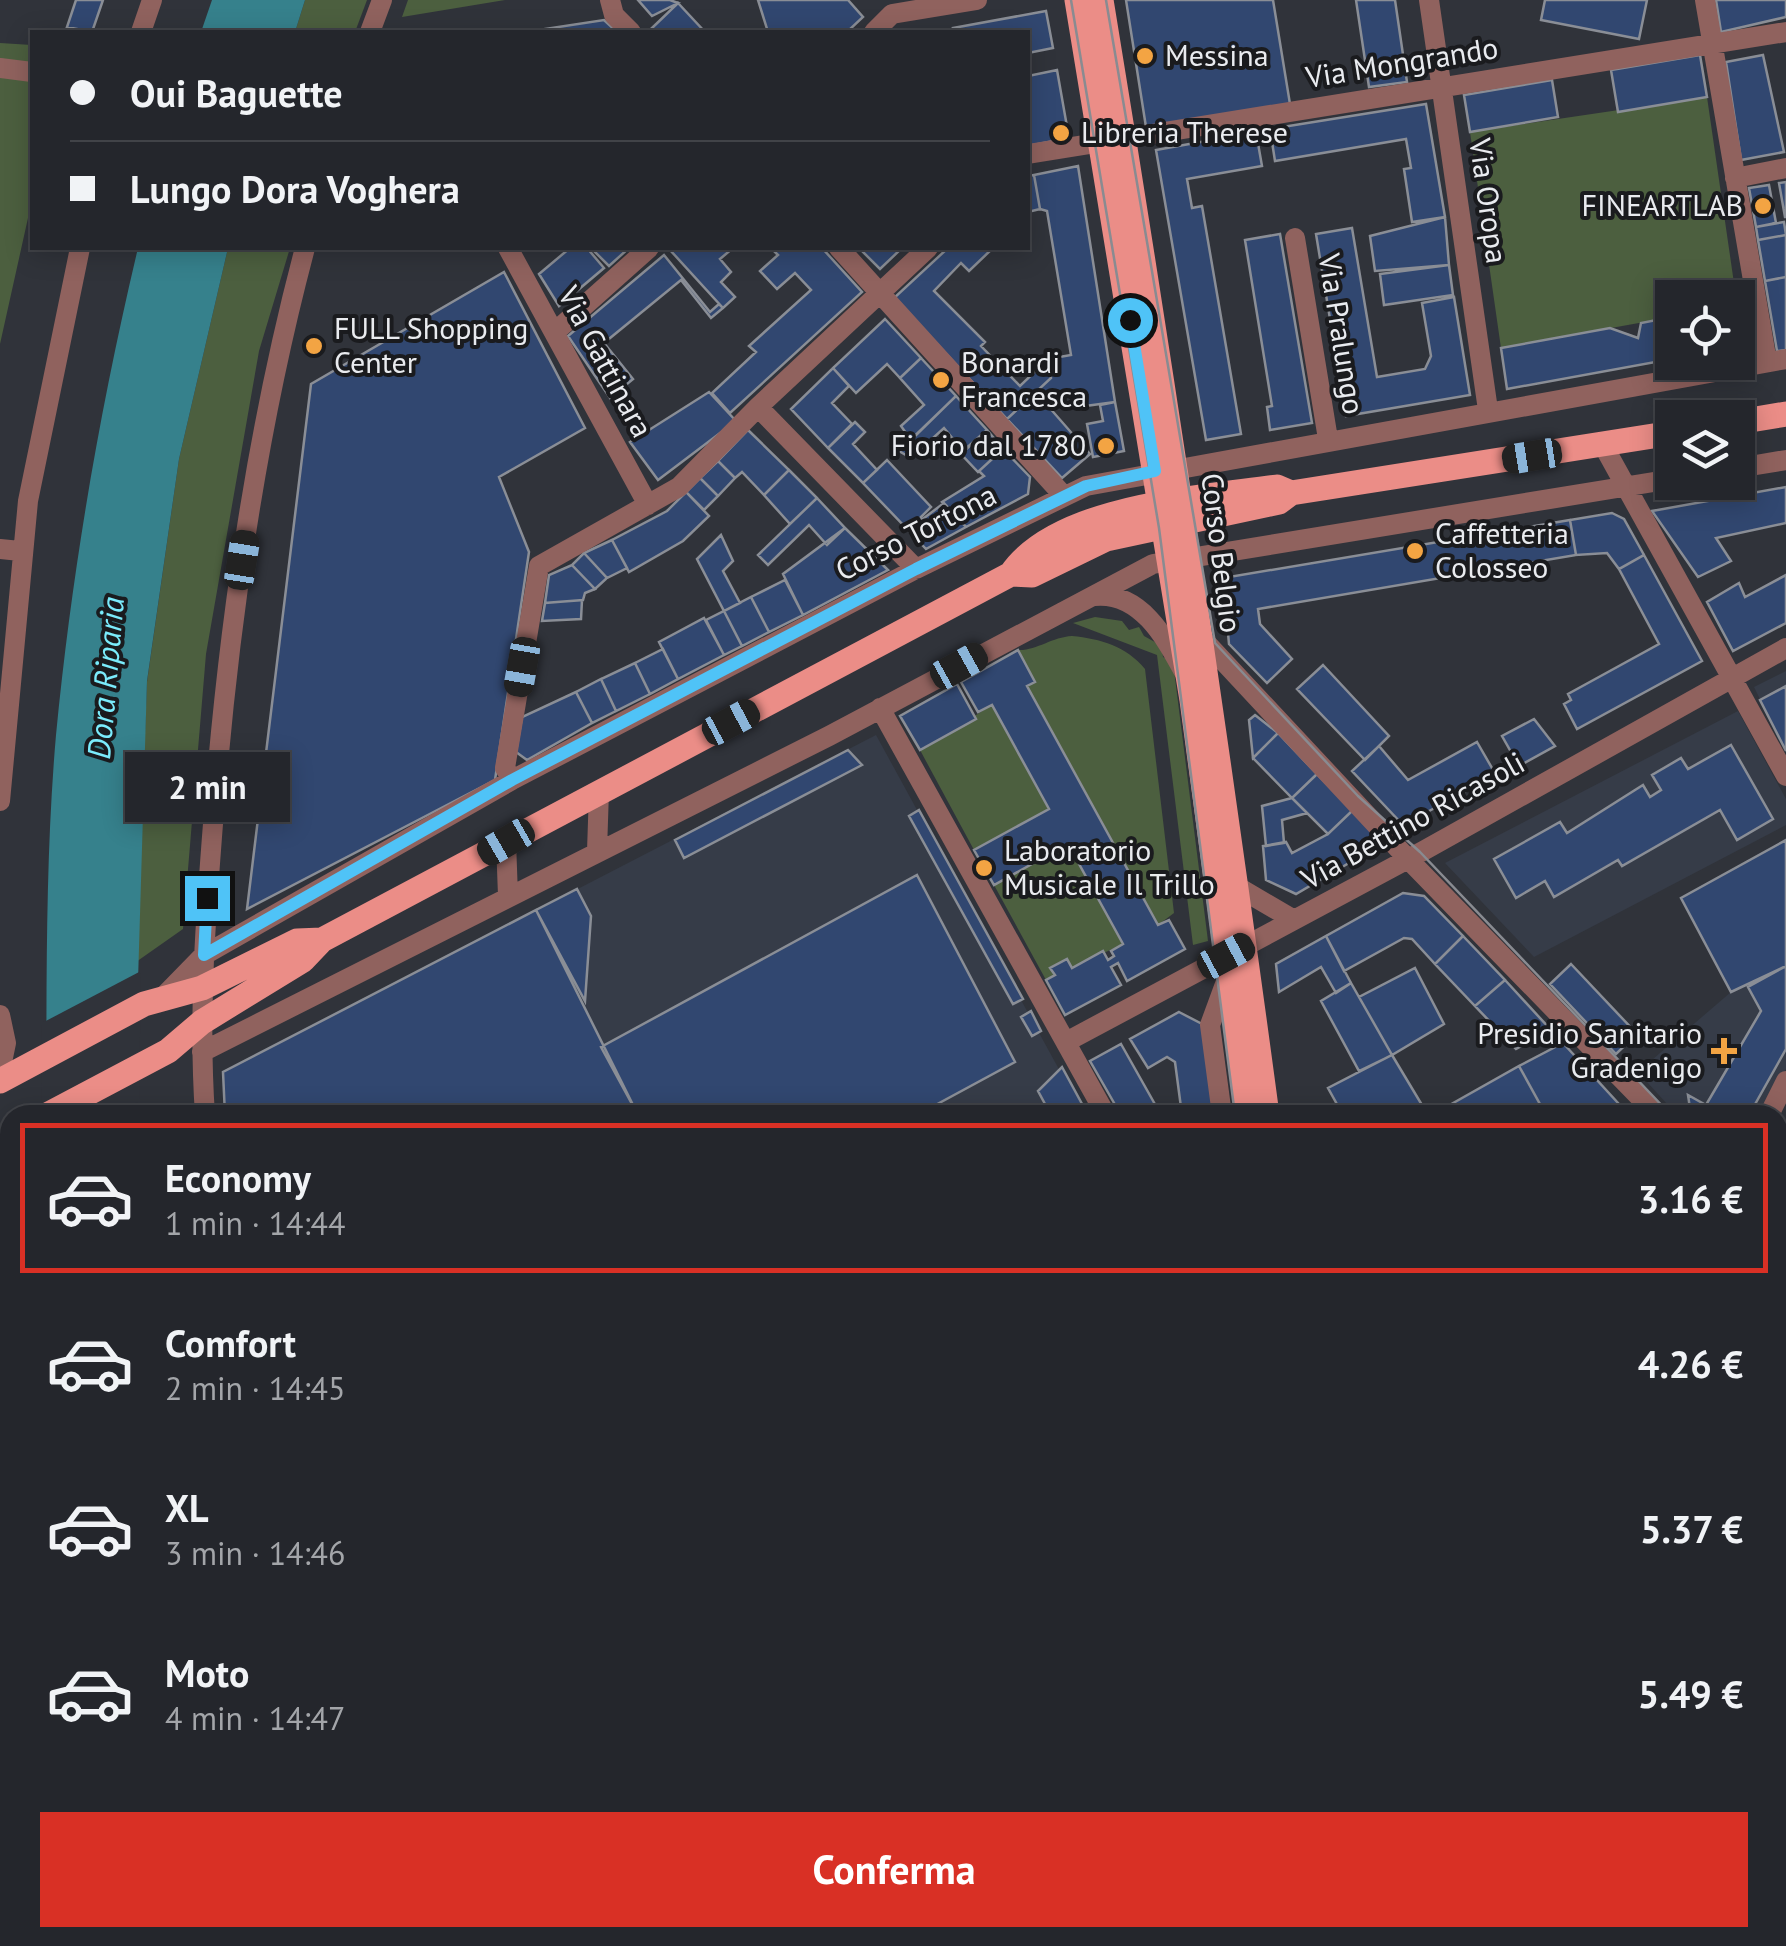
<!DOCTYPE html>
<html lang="it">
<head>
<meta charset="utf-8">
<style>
  body { margin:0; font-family:"PT Sans",sans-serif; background:#2c2e34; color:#f1f3f6; height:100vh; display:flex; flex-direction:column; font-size:38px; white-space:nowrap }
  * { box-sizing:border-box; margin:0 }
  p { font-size:32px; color:#a3a5a9 }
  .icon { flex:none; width:55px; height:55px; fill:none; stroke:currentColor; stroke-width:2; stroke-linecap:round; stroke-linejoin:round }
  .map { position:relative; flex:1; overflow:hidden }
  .drawer { position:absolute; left:0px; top:1105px; width:1788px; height:842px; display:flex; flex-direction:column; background:#24262c; border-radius:30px 30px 0 0; box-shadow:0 5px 25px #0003,0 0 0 2px #414348 }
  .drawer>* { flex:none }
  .guide { position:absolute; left:30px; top:30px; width:1000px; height:220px; border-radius:0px; box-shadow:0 5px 25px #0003,0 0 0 2px #414348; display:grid; align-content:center; height:220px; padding:0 40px; background:#24262c }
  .controls { position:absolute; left:1655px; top:280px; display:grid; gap:20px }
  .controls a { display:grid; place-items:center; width:100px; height:100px; border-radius:0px; background:#24262c; box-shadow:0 5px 25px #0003,0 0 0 2px #414348; font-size:50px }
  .end { position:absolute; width:45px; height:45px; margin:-22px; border:12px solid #4fc3f7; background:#111; box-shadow:0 0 0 5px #111 }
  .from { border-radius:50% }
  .bubble { position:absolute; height:70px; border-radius:0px; background:#24262c; box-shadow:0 5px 25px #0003,0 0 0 2px #414348; font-size:32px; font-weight:700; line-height:70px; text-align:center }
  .car { position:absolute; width:30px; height:60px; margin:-30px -15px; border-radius:12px; box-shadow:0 0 8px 2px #0007; background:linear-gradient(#222 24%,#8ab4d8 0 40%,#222 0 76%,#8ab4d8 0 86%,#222 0) }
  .guide b { display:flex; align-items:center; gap:35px; height:95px; font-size:38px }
  .guide b+b { border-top:2px solid #414348 }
  .guide i { width:25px; height:25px; background:#f1f3f6 }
  ul { padding:18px 0 0; list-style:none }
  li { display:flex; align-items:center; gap:30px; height:150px; margin:0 20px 15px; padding:0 20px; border:5px solid transparent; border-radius:0px }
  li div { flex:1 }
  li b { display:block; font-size:38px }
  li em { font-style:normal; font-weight:700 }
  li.on { border-color:#d93025 }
  li>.icon { width:90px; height:90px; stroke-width:1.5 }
  .action { display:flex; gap:20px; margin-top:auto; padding:20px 40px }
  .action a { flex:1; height:115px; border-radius:0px; background:#d93025; color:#fff; font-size:40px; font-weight:700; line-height:115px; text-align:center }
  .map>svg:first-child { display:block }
  .built { fill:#363c48 }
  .green { fill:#4c5f3f }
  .water { fill:#36818c }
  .pier { fill:#30333a }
  .building { fill:#314770; stroke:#8a8e96; stroke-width:2.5 }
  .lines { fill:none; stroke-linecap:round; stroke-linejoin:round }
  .minor { stroke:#90625e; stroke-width:20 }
  .major { stroke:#eb8d87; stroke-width:25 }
  .tram { stroke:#898b91; stroke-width:2.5 }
  .route { stroke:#4fc3f7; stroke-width:12 }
  .poi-dot { fill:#f3a443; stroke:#1a1b1e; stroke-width:4 }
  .labels { text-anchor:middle; stroke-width:8; stroke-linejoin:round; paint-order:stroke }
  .poi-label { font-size:30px; fill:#e9ebef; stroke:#1a1b1e; text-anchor:start }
  .street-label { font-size:30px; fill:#e9ebef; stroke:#1a1b1e }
  .water-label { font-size:32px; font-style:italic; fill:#7becfc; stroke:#1a1b1e }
</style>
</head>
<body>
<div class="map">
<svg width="1786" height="1946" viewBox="0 0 1786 1946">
  <rect width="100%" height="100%" fill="#30333a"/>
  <path class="built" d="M1786 671V752L1754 687Z
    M1738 711 1786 799V825L1534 957 1445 863Z
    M876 735 1084 1115H225L223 1072Z
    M1786 966V1069L1761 1115H1677L1638 1072 1731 992Z
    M320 1938H333L336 1944 348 1938H767V1946H322Z"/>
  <path class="green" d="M305 0H367L355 32H295Z
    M408 0H505L402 17Z
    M0 43 32 45V200L0 344Z
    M1707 97 1736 297 1672 298V317L1501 348 1470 132Z
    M228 248H290L259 351 206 654 183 929 136 962 147 682 179 459Z
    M1095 617 1122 621 1129 630 1139 627 1144 636 1162 646 1163 657 1173 662 1208 941 1193 945 1157 655 1073 623Z
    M1072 636C1101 639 1126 646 1145 669L1174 913 1158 925 1027 686 1035 681 1018 650C1036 651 1052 637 1072 636Z
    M992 705 1049 809 974 850 920 750Z
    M1068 844 1123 944 1046 980 994 885Z
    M10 1174V1426L1 1211 3 1177Z
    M75 1938H137L139 1946H77Z"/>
  <path class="water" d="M212 0H305L295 32H201Z
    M138 248H228L179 459 147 681 134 1115H46C47 988 45 861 56 735 72 570 100 408 138 248Z
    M137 1938H219L222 1946H139Z"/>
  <path class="pier" d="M141 971 139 1101 114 1115H41L42 1023Z"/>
  <path class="building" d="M76 0H103L92 32 67 27Z
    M638 0H670L678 3 652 16Z
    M758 0H848L863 17 847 32H768Z
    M1126 0H1273L1290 104 1146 127Z
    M1356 0H1395L1407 82 1369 87Z
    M1545 0H1647L1639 39 1541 20Z
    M1716 0H1786V17L1721 32Z
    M678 3 705 32H657L652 28Z
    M1046 11 1053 48 1028 53V32H954L953 28Z
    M604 20 617 32H546L545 29Z
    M1700 55 1707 97 1618 112 1611 70Z
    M1763 55 1784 152 1741 160 1726 62Z
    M1057 70 1069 138 1028 146V76Z
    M1552 80 1558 117 1470 132 1464 95Z
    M1426 104 1445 217 1412 222 1404 169 1411 168 1406 139 1275 161 1270 129Z
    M1256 132 1262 166 1187 179 1192 208 1202 206 1241 434 1206 440 1156 150Z
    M1078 166 1115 402 1078 407 1076 393 1060 396 1048 406 1090 454 1062 478 1007 419 1051 378 1048 359 1071 355 1047 211 1040 209 1034 175Z
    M1034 175 1040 209 1028 212V176Z
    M1786 182V217H1785L1779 183Z
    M1769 185 1776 223 1756 227 1749 188Z
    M1445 217 1449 265 1375 271 1370 236Z
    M1784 222 1786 235 1758 240 1756 227Z
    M1352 228 1377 377 1425 369 1431 356 1422 303 1454 297 1470 395 1346 416 1316 234Z
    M1280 234 1312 423 1270 430 1267 407 1272 406 1245 240Z
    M1786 235V277L1765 281 1758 240Z
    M570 248H587L604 268 559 306 539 274Z
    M591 248H629L609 266Z
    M672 248H733L720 259 731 272 721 282 735 297 723 308 670 250Z
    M771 248H822L862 292 730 413 712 393 756 352 749 346 811 290 795 273 777 289 760 271 778 255Z
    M859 248H902L880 269Z
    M948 248H993L969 271 961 263 934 291 985 342 981 346 1020 386 1048 359 1051 378 1007 419 894 298Z
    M664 255 710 312 719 304 723 308 711 318 681 280 604 343 633 379 610 398 568 336Z
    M1449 265 1453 295 1384 305 1380 274Z
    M504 272 585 428 499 477 529 552 495 780 247 909 311 384Z
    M1786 277V350L1777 351 1765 281Z
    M1738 310 1744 347 1738 348Z
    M1672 317V359L1507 389 1501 348 1610 328 1638 338 1641 323Z
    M885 319 921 358 900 378 887 364 856 393 833 368Z
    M921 358 956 396 911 440 901 426 924 405 900 378Z
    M833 368 849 386 832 403 852 424 828 448 791 409Z
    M709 392 736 421 658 480 630 442Z
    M956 396 987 430 963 451 944 428 911 458 899 451Z
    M1115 402 1124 451 1093 457 1087 424 1103 421 1100 405Z
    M855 422 865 432 853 444 877 470 863 483 828 448Z
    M748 430 789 470 764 495 742 472 735 478 718 461Z
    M987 430 1003 449 978 472 961 454Z
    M1003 449 1030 477 1028 494 966 527 942 502 984 476 979 471Z
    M887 460 931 507 908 530 863 483Z
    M718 461 735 478 718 496 700 478Z
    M789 470 817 498 790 524 764 495Z
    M700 478 718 496 704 510 686 492Z
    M1786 487V523L1716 538 1731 561 1698 577 1652 511Z
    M686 492 709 516 683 541 629 572 612 540 667 511Z
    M817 498 845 528 827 545 809 525 768 565 758 555Z
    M944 503 966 527 926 549 908 530Z
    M1612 513 1624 519 1644 555 1619 569 1607 553 1576 555 1570 520Z
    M1570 520 1576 555 1258 609 1260 624 1292 659 1267 683 1229 644 1223 578Z
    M845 528 888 570 803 615 783 574Z
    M721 535 733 561 723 571 740 603 724 611 697 559Z
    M612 540 627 568 607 578 584 553Z
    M584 553 607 578 595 589 572 565Z
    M1644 555 1702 661 1577 729 1564 704 1571 700 1568 694 1659 644 1619 569Z
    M572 565 595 589 585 593 583 600 545 603 549 575Z
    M1786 575V623L1733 651 1707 602 1739 583 1745 597Z
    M785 580 803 615 769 632 751 597Z
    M751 597 769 632 742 646 724 611Z
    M582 600 581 619 542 621 545 603Z
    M724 611 742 646 724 655 706 620Z
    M704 618 724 655 678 679 659 642Z
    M663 649 678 679 650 694 635 663Z
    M1018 650 1035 682 1027 686 1158 925 1169 920 1185 949 1127 981 1118 963 1111 967 1121 985 1065 1015 1046 980 1055 975 1050 968 1067 959 1072 968 1103 951 1108 960 1114 956 1111 951 1123 944 1068 844 994 885 974 850 1049 809 992 705 978 712 961 682Z
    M635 663 650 694 616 711 601 679Z
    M1323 665 1389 736 1365 760 1297 689Z
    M601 679 616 711 592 723 576 692Z
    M957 684 976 719 920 750 900 716Z
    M1786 686V751L1760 700Z
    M576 692 592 723 527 760 516 752 522 717Z
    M1255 715 1278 733 1253 758 1249 720Z
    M1534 719 1555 746 1519 766 1502 736Z
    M1278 733 1317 774 1292 798 1253 758Z
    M1477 742 1496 775 1403 825 1352 771 1379 746 1408 780Z
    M1731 745 1773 819 1737 840 1720 810 1622 866 1618 860 1554 897 1545 881 1516 898 1494 859 1560 822 1567 833 1643 785 1650 797 1661 790 1652 775 1681 758 1688 769Z
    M848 750 862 765 684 858 675 840Z
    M1317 774 1353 810 1328 834 1292 798Z
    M1292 798 1307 813 1282 820 1284 843 1266 846 1262 806Z
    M919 810 1023 999 1013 1004 909 816Z
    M1353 810 1383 843 1296 894 1266 880 1263 846 1286 842 1292 853 1328 834Z
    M1786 840V966L1731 992 1681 898Z
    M917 875 1015 1062 917 1115H638L601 1047Z
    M577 889 591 916 585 1001 536 910Z
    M1403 893 1424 896 1463 936 1435 964 1412 939 1404 938 1344 971 1326 936Z
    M536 910 638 1115H225L223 1072Z
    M1326 936 1351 983 1336 993 1321 967 1279 992 1276 964Z
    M1463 936 1505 980 1475 1006 1435 964Z
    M1571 964 1637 1034 1616 1054 1550 984Z
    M1786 966V1049L1749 1115H1691L1688 1095 1706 1105 1761 1011 1748 987Z
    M1415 968 1444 1024 1392 1055 1359 997Z
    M1505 980 1551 1030 1516 1049 1475 1006Z
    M1351 983 1392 1055 1359 1071 1321 1001Z
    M1031 1011 1041 1031 1032 1036 1021 1017Z
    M1179 1012 1204 1025 1217 1115H1182L1175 1062 1167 1057 1148 1068 1130 1039Z
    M1563 1043 1629 1115H1546L1519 1066Z
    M1121 1044 1161 1115H1121L1090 1061Z
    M1392 1055 1428 1115H1343L1328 1088Z
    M1519 1066 1546 1115H1432Z
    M1062 1067 1088 1115H1051L1038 1091Z
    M1786 1317V1376L1778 1372V1321Z
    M1778 1380 1786 1384 1783 1463 1778 1457Z
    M1778 1477 1786 1485V1508L1778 1516Z
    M1786 1508V1549L1778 1540V1516Z
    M1778 1582 1786 1590V1607L1778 1615Z
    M1786 1607V1651L1778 1641V1615Z
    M1786 1666V1697L1778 1705V1674Z
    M1786 1697V1764L1778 1772V1705Z
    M1786 1764V1804L1778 1811V1772Z
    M1778 1812 1786 1821V1857L1778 1848Z
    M1778 1848 1786 1857 1782 1875 1778 1870Z
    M1778 1898 1786 1905V1946H1769L1761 1938H1778Z
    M260 1938H283L286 1946H263Z
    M570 1938H723L722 1946H667L654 1940 635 1946H568Z
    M963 1938H1150L1158 1946H954Z
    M1250 1938H1291L1286 1946H1245Z
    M1472 1938H1523L1532 1946H1480Z
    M1564 1938H1601L1593 1946H1563Z
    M1663 1938H1693L1685 1946H1653Z
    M1693 1938H1731L1739 1946H1685Z"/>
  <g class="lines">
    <path class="minor" d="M610 0 614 15 631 32
      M1429 0 1488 410
      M1705 0 1767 362
      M141 32 152 0
      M370 32 382 0
      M874 32 892 14 977 0
      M0 68 32 72
      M1028 154 1786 32
      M1735 178 1786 168
      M1295 238 1328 439
      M508 248 648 505
      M839 248 1063 495
      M556 331 649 248
      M758 407 916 569
      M1603 445 1786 776
      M1738 468 1786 460
      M0 549 20 551
      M1094 596C1140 591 1165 637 1184 672
      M1198 634 1408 859 1657 1115
      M880 708 1106 1115
      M512 780 505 768 539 566 679 487 758 407 928 248
      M0 801 28 501 80 248
      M506 841 508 896
      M597 851 599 791
      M1236 886 1294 920
      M164 996 204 955 512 780 916 569 1086 486 1786 359
      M0 1015 6 1043 0 1072
      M1066 1042 1423 851 1786 648
      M202 1052 829 736 1153 564 1672 479
      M205 1115C198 1013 206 912 214 811 229 621 256 432 305 248
      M1222 1115 1210 1025 1228 976
      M1769 1115 1786 1081
      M1778 1241 1786 1249
      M1778 1295 1786 1281
      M0 1504 10 1619
      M1778 1557 1786 1566
      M0 1675 10 1669
      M63 1938 65 1946
      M297 1938 299 1946
      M1181 1938 1189 1946
      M1454 1938 1462 1946
      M1742 1938 1750 1946
      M742 1946 743 1938
      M791 1946 792 1938
      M828 1946 829 1938
      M913 1946 921 1938
      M1309 1946 1314 1938
      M1406 1946 1414 1938"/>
    <path class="major" d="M1077 0 1192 700 1248 1115
      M1101 0C1162 371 1217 742 1267 1115
      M1738 422 1786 414
      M1011 574 1032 575 1106 539 1279 502 1291 493 1672 433
      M0 1081 144 1004 202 988 297 941 322 940
      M47 1115 168 1051 202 1022 303 960 322 940 1011 574C1057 506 1201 498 1277 487L1291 493
      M0 1143 10 1136
      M1778 1195 1786 1180
      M1360 1946 1364 1938"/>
    <path class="tram" d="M1071 0 1159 528 1235 1115
      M1106 0 1215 643 1358 796 1420 852 1671 1115
      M1778 1148 1786 1133
      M1778 1240 1786 1226
      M1737 1938 1745 1946
      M1340 1946 1345 1938
      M1387 1946 1392 1938"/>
  </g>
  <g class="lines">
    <path class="route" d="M207 898 204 955 512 780 916 569 1086 486 1155 471 1130 320"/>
  </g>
  <g class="poi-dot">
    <circle cx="1145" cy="56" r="10"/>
    <circle cx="1061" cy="133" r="10"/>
    <circle cx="1763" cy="206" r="10"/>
    <circle cx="314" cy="346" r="10"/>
    <circle cx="941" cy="380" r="10"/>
    <circle cx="1106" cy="446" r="10"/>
    <circle cx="1415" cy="551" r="10"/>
    <circle cx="984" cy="868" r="10"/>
    <path d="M1719 1036h10v10h10v10h-10v10h-10v-10h-10v-10h10z"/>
  </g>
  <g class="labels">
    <g class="poi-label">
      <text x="1165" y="66">Messina</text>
      <text x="1081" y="143">Libreria Therese</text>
      <text x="1743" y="216" text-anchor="end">FINEARTLAB</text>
      <text x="334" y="339">FULL Shopping<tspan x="334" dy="34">Center</tspan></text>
      <text x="961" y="373">Bonardi<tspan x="961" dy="34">Francesca</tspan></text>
      <text x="1086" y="456" text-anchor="end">Fiorio dal 1780</text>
      <text x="1435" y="544">Caffetteria<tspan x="1435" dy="34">Colosseo</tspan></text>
      <text x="1004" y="861">Laboratorio<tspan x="1004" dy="34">Musicale Il Trillo</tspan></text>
      <text x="1702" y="1044" text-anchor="end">Presidio Sanitario<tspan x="1702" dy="34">Gradenigo</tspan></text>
    </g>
    <g class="street-label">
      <text transform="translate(1402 63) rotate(-9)" y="10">Via Mongrando</text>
      <text transform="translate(1488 201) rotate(82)" y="10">Via Oropa</text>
      <text transform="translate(1341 334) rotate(81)" y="10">Via Pralungo</text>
      <text transform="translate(605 362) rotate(62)" y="10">Via Gattinara</text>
      <text transform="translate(916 533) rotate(-27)" y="10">Corso Tortona</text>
      <text transform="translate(1221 553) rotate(83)" y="10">Corso Belgio</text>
      <text transform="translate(1413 821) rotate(-29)" y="10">Via Bettino Ricasoli</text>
    </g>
    <g class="water-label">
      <text transform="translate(106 678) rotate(-85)" y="11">Dora Riparia</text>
    </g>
  </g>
</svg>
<div class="controls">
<a><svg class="icon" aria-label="locate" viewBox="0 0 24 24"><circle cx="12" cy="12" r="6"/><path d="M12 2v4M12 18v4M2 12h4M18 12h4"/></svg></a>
<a><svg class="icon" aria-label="layers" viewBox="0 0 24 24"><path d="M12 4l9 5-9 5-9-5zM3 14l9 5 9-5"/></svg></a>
</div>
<i class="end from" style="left:1130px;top:320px"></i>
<i class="end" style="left:207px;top:898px"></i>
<div class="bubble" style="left:125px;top:752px;width:165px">2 min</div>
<i class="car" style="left:1532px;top:456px;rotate:261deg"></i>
<i class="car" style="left:242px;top:560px;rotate:9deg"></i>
<i class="car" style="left:959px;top:666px;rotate:61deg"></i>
<i class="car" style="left:522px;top:667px;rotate:190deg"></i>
<i class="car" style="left:731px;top:722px;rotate:62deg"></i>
<i class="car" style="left:506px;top:842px;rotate:240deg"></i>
<i class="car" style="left:1226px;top:956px;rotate:62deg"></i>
<div class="guide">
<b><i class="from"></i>Oui Baguette</b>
<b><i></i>Lungo Dora Voghera</b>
</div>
<section class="drawer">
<ul>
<li class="on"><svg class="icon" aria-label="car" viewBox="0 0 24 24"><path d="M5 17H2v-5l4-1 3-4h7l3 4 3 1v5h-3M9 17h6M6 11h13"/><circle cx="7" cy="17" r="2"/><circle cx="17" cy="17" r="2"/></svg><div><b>Economy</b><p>1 min · 14:44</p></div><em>3.16 €</em></li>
<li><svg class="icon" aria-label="car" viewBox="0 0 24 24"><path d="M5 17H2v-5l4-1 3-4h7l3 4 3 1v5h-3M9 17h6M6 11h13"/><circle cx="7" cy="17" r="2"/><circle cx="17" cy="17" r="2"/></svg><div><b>Comfort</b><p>2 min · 14:45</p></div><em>4.26 €</em></li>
<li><svg class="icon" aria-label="car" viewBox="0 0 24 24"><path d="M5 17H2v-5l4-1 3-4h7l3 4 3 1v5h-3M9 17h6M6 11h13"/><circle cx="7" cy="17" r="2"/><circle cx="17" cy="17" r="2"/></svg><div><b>XL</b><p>3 min · 14:46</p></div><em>5.37 €</em></li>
<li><svg class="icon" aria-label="car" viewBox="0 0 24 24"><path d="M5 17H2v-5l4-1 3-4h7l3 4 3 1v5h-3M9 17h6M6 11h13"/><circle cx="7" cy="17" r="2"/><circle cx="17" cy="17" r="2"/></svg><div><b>Moto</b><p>4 min · 14:47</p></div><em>5.49 €</em></li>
</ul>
<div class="action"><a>Conferma</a></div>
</section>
</div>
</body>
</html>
